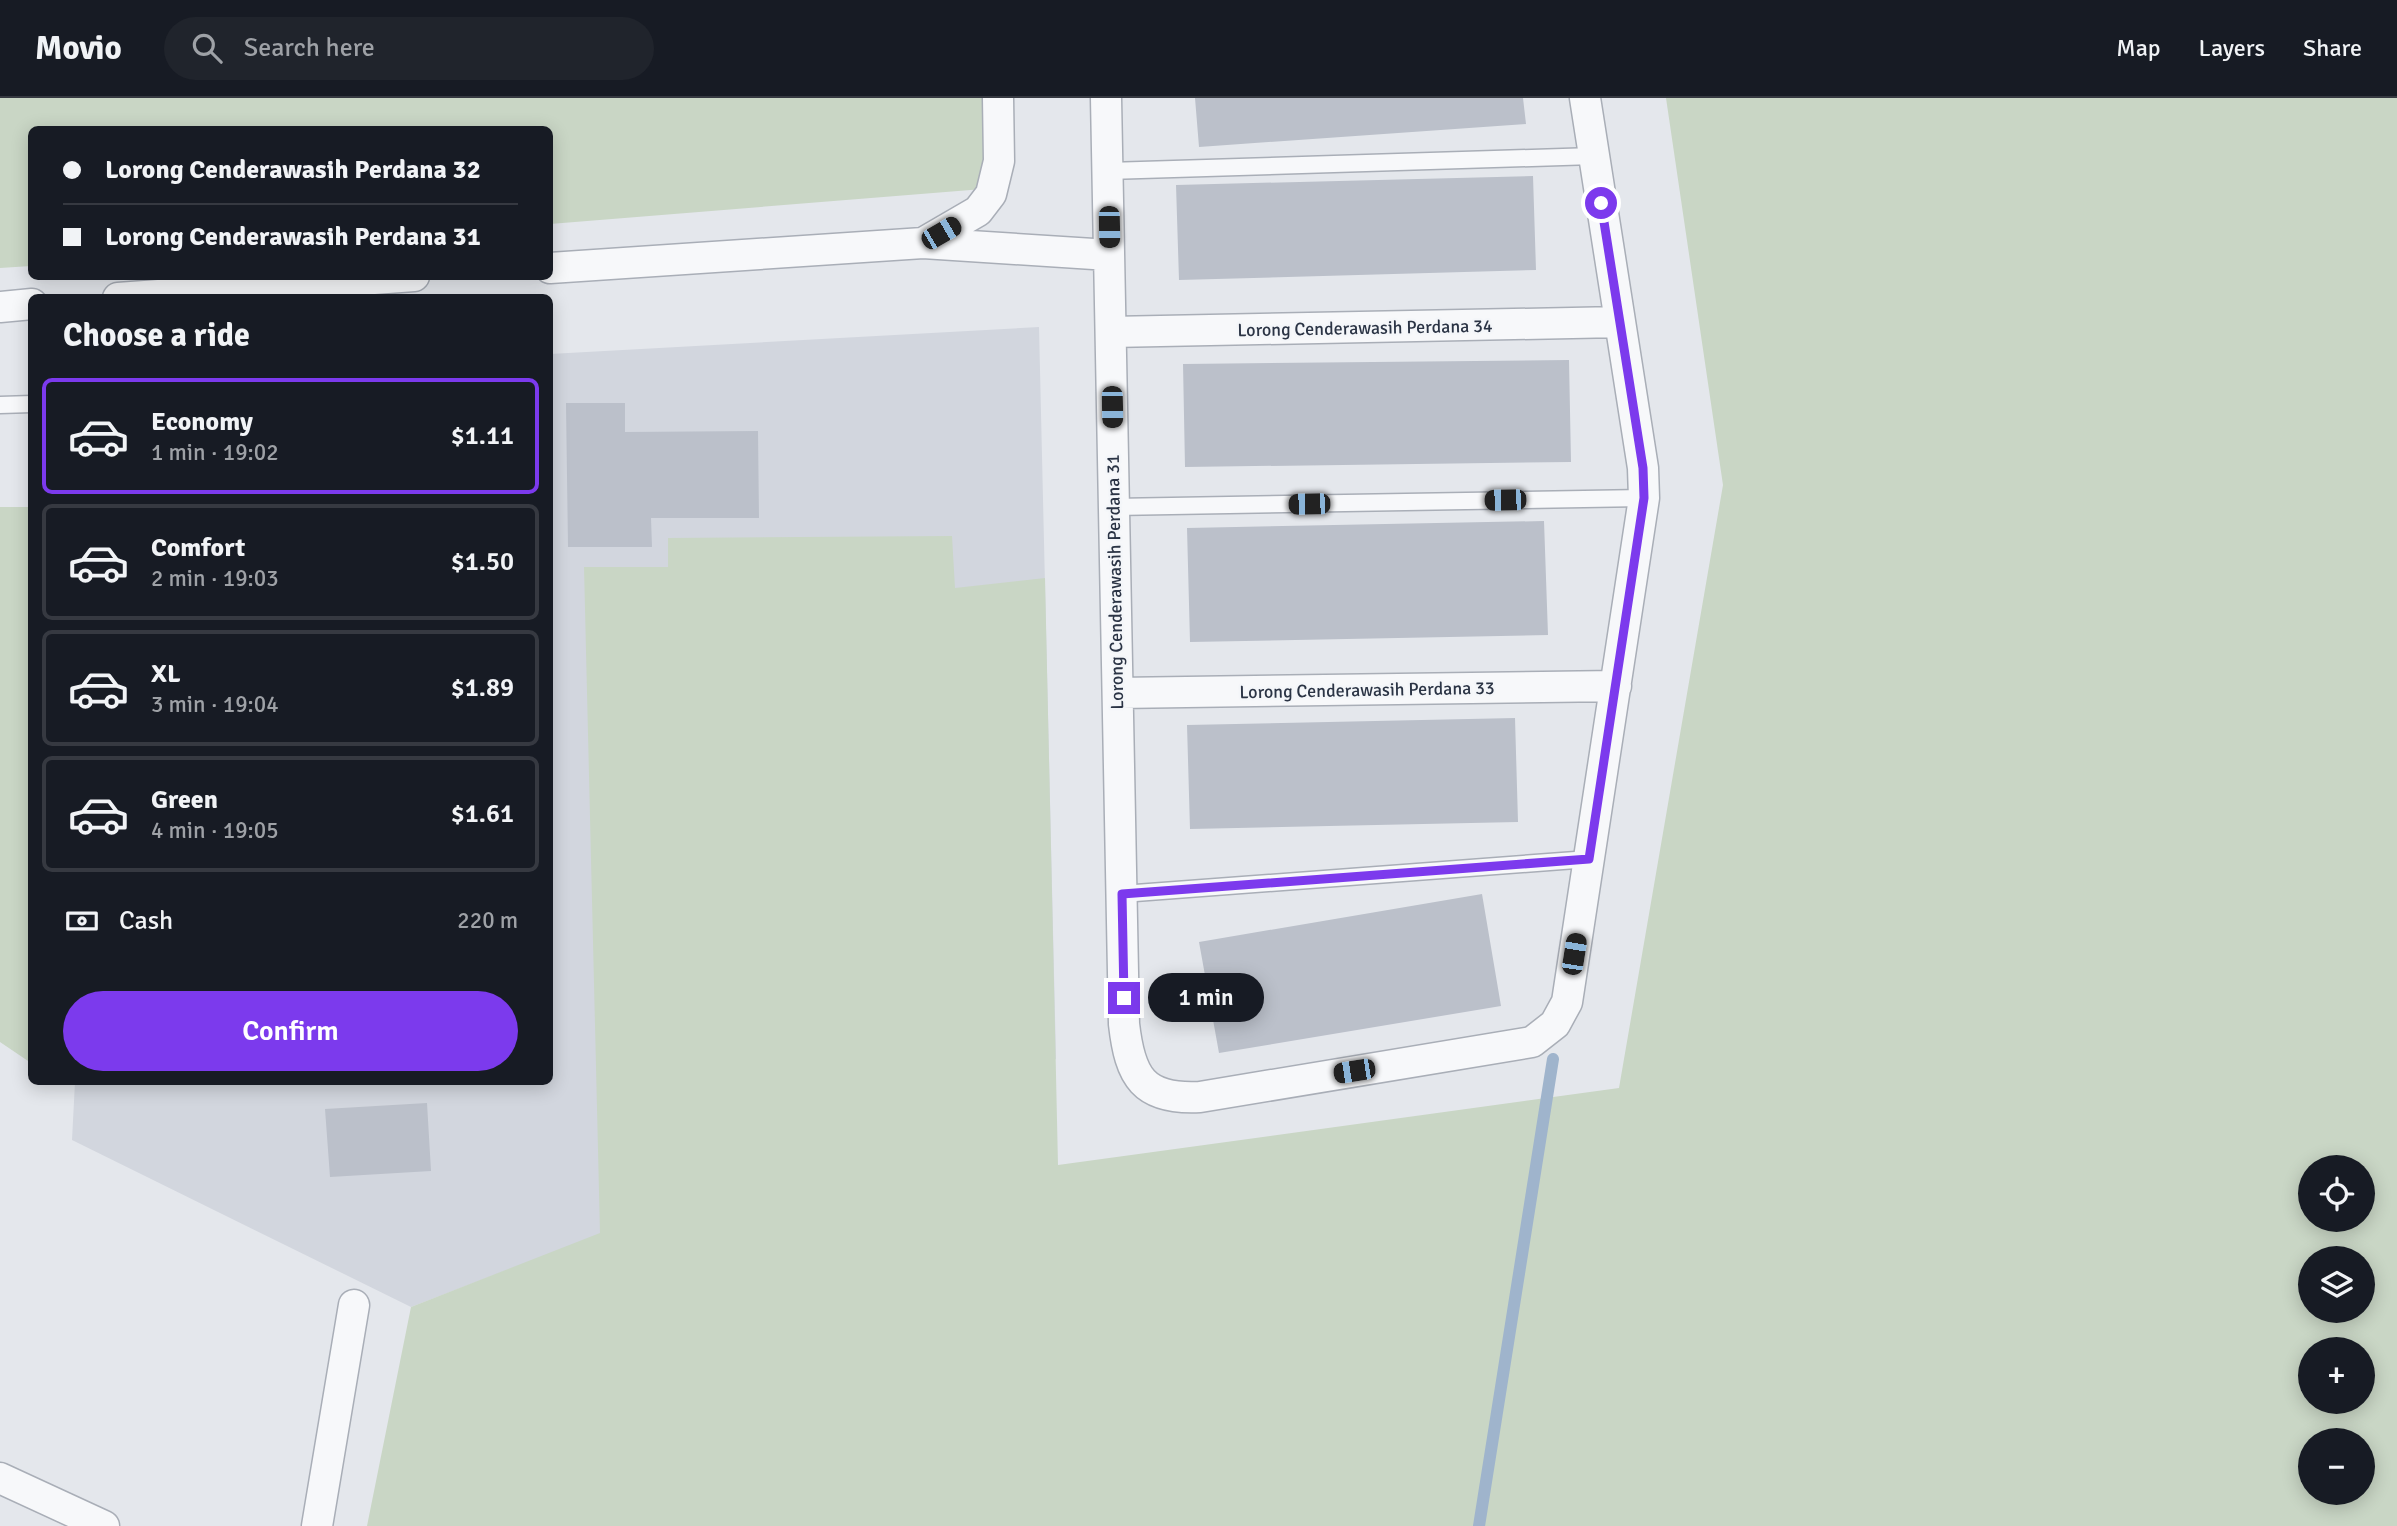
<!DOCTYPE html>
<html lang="en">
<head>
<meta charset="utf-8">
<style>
  body { margin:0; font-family:Signika,sans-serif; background:#20242c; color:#f1f3f6; height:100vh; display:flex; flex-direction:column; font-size:26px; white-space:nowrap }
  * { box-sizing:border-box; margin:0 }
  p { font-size:23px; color:#9ea1a6 }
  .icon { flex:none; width:38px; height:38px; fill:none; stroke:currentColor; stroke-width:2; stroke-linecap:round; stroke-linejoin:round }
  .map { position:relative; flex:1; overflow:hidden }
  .panel { position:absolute; left:28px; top:196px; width:525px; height:791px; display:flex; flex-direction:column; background:#171b24; border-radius:10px; box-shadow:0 4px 18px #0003 }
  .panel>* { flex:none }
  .top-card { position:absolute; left:28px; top:28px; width:525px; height:154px; border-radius:10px; box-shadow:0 4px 18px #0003; display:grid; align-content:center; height:154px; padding:0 35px; background:#171b24 }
  .fabs { position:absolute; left:2298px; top:1057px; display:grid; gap:14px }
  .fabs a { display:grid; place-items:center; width:77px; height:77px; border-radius:50%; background:#171b24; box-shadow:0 4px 18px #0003; font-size:35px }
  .end { position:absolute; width:32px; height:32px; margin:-16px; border:9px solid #7c3aed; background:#fff; box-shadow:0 0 0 4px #fff }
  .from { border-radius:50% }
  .bubble { position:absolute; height:49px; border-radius:24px; background:#171b24; box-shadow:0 4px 18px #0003; font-size:23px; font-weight:600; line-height:49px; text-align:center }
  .car { position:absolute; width:21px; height:42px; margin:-21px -10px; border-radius:9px; box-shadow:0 0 5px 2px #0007; background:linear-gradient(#222 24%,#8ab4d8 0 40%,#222 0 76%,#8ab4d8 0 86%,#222 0) }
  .top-card b { display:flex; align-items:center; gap:24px; height:66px; font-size:26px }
  .top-card b+b { border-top:2px solid #363941 }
  .top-card i { width:18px; height:18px; background:#f1f3f6 }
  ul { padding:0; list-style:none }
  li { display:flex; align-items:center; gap:21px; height:116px; margin:0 14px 10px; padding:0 21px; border:4px solid #363941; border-radius:10px }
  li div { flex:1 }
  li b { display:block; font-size:26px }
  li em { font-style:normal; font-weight:600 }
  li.on { border-color:#7c3aed }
  li>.icon { width:63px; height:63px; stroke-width:1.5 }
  h2 { padding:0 35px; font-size:32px; line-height:84px }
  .pay { display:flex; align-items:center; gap:18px; height:77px; padding:0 35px; font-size:26px }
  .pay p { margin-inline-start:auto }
  .action { display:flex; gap:14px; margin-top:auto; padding:14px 35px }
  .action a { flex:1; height:80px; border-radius:42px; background:#7c3aed; color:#fff; font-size:28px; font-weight:600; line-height:80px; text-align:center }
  header { display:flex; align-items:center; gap:42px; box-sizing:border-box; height:98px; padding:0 35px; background:#171b24; border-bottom:2px solid #363941 }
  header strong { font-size:33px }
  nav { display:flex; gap:38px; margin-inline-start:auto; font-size:24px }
  .search { width:490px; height:63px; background:#20242c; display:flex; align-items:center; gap:18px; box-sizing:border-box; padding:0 24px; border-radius:38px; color:#9ea1a6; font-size:26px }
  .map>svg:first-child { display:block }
  .built { fill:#d2d6de }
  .green { fill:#c9d6c5; fill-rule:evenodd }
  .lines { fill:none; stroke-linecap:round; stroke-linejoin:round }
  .stream { stroke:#9fb4cc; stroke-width:12 }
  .building { fill:#bbc0ca }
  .service-casing { stroke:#a9aeb7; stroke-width:19 }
  .minor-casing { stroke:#a9aeb7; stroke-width:33 }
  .service { stroke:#f7f8fa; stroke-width:16 }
  .minor { stroke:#f7f8fa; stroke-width:30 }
  .route { stroke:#7c3aed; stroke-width:9 }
  .labels { text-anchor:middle; stroke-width:5; stroke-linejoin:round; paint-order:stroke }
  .street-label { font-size:18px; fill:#2b3445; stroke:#f4f6f9 }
</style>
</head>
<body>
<header>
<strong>Movio</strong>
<div class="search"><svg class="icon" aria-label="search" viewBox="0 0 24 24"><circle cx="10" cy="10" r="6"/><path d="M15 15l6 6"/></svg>Search here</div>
<nav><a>Map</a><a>Layers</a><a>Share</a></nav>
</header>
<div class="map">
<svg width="2397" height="1428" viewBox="0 0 2397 1428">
  <rect width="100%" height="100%" fill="#e4e7ec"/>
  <path class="built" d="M1039 229 1056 961 411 1209 72 1042 75 984H550V256Z"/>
  <path class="green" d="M0 0H984L983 91 550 126V32H32L31 168 0 170Z
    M1666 0H2397V1428H367L411 1209 600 1135 584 469H668V440L952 438 955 490 1045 480 1058 1067 1619 990 1723 387ZM2362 1069V1122H2310V1069ZM2362 1160V1213H2310V1160ZM2362 1251V1304H2310V1251ZM2362 1342V1395H2310V1342Z
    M0 409H31V965L0 944Z"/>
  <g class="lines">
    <path class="stream" d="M1479 1428 1553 961"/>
  </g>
  <path class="building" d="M1195 0H1523L1526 26 1199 49Z
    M1533 78 1536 172 1179 182 1176 87Z
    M1569 262 1571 364 1185 369 1183 266Z
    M566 305H625V334L758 333 759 420H651L652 449H568Z
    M1544 423 1548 537 1190 544 1187 430Z
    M1515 620 1518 724 1190 731 1187 627Z
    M1482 796 1501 908 1219 955 1199 844Z
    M427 1005 431 1073 330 1079 325 1011Z"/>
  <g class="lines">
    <g class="service-casing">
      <path id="service" d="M1108 73 1594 58
        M0 307 32 306
        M1114 409 1644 400
        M1122 796 1589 761"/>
    </g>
    <g class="minor-casing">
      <path id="minor" d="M1106 0 1124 926C1130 979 1143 1002 1200 999L1532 944 1555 926 1567 904 1644 400 1643 370 1585 0
        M923 145 1109 157
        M550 170 923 145 978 113 991 96 999 63 998 0
        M118 200 414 178
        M0 209 32 206
        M1111 234 1620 224
        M1118 595 1616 588
        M0 1380 104 1428
        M317 1428 354 1207"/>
    </g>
    <use href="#service" class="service"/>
    <use href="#minor" class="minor"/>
  </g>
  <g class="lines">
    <path class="route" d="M1124 900 1122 796 1589 761 1644 400 1643 370 1601 105"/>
  </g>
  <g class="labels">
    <g class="street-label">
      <text transform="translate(1365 230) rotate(-1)" y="6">Lorong Cenderawasih Perdana 34</text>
      <text transform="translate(1115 484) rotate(-91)" y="6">Lorong Cenderawasih Perdana 31</text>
      <text transform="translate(1367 592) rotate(-1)" y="6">Lorong Cenderawasih Perdana 33</text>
    </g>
  </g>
</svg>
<div class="fabs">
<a><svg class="icon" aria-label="locate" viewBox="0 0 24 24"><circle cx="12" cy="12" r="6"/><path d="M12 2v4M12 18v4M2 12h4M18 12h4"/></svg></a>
<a><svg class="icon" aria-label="layers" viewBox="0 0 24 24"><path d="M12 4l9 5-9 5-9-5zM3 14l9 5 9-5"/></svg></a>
<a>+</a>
<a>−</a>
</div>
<i class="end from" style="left:1601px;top:105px"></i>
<i class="end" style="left:1124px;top:900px"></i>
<div class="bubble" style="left:1148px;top:875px;width:116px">1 min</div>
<i class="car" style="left:1109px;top:129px;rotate:179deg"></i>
<i class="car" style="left:941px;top:135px;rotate:60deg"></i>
<i class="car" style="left:1112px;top:309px;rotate:179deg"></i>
<i class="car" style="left:1505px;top:402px;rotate:269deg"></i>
<i class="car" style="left:1309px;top:406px;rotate:269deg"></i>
<i class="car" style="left:1574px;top:856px;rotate:9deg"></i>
<i class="car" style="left:1354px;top:973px;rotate:261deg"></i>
<div class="top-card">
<b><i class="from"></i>Lorong Cenderawasih Perdana 32</b>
<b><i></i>Lorong Cenderawasih Perdana 31</b>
</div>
<section class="panel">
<h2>Choose a ride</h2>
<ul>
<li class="on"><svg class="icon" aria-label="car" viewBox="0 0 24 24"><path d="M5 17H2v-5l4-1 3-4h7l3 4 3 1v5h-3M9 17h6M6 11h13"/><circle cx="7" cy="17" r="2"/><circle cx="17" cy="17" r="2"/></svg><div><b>Economy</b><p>1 min · 19:02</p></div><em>$1.11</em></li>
<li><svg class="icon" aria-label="car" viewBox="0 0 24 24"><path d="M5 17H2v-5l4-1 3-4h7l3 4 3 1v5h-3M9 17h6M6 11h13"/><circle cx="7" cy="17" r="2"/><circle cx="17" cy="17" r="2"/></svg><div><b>Comfort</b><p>2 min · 19:03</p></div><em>$1.50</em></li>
<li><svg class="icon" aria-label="car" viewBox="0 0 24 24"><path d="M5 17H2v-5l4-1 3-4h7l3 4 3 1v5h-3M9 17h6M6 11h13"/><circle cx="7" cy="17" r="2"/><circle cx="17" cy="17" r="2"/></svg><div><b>XL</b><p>3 min · 19:04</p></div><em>$1.89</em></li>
<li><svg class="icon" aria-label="car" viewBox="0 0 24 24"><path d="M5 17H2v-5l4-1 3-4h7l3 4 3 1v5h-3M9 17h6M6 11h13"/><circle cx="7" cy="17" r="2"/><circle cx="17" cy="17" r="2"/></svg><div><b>Green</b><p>4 min · 19:05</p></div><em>$1.61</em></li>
</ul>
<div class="pay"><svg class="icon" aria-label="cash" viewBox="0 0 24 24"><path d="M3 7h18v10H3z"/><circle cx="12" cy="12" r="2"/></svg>Cash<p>220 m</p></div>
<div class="action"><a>Confirm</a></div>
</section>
</div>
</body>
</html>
